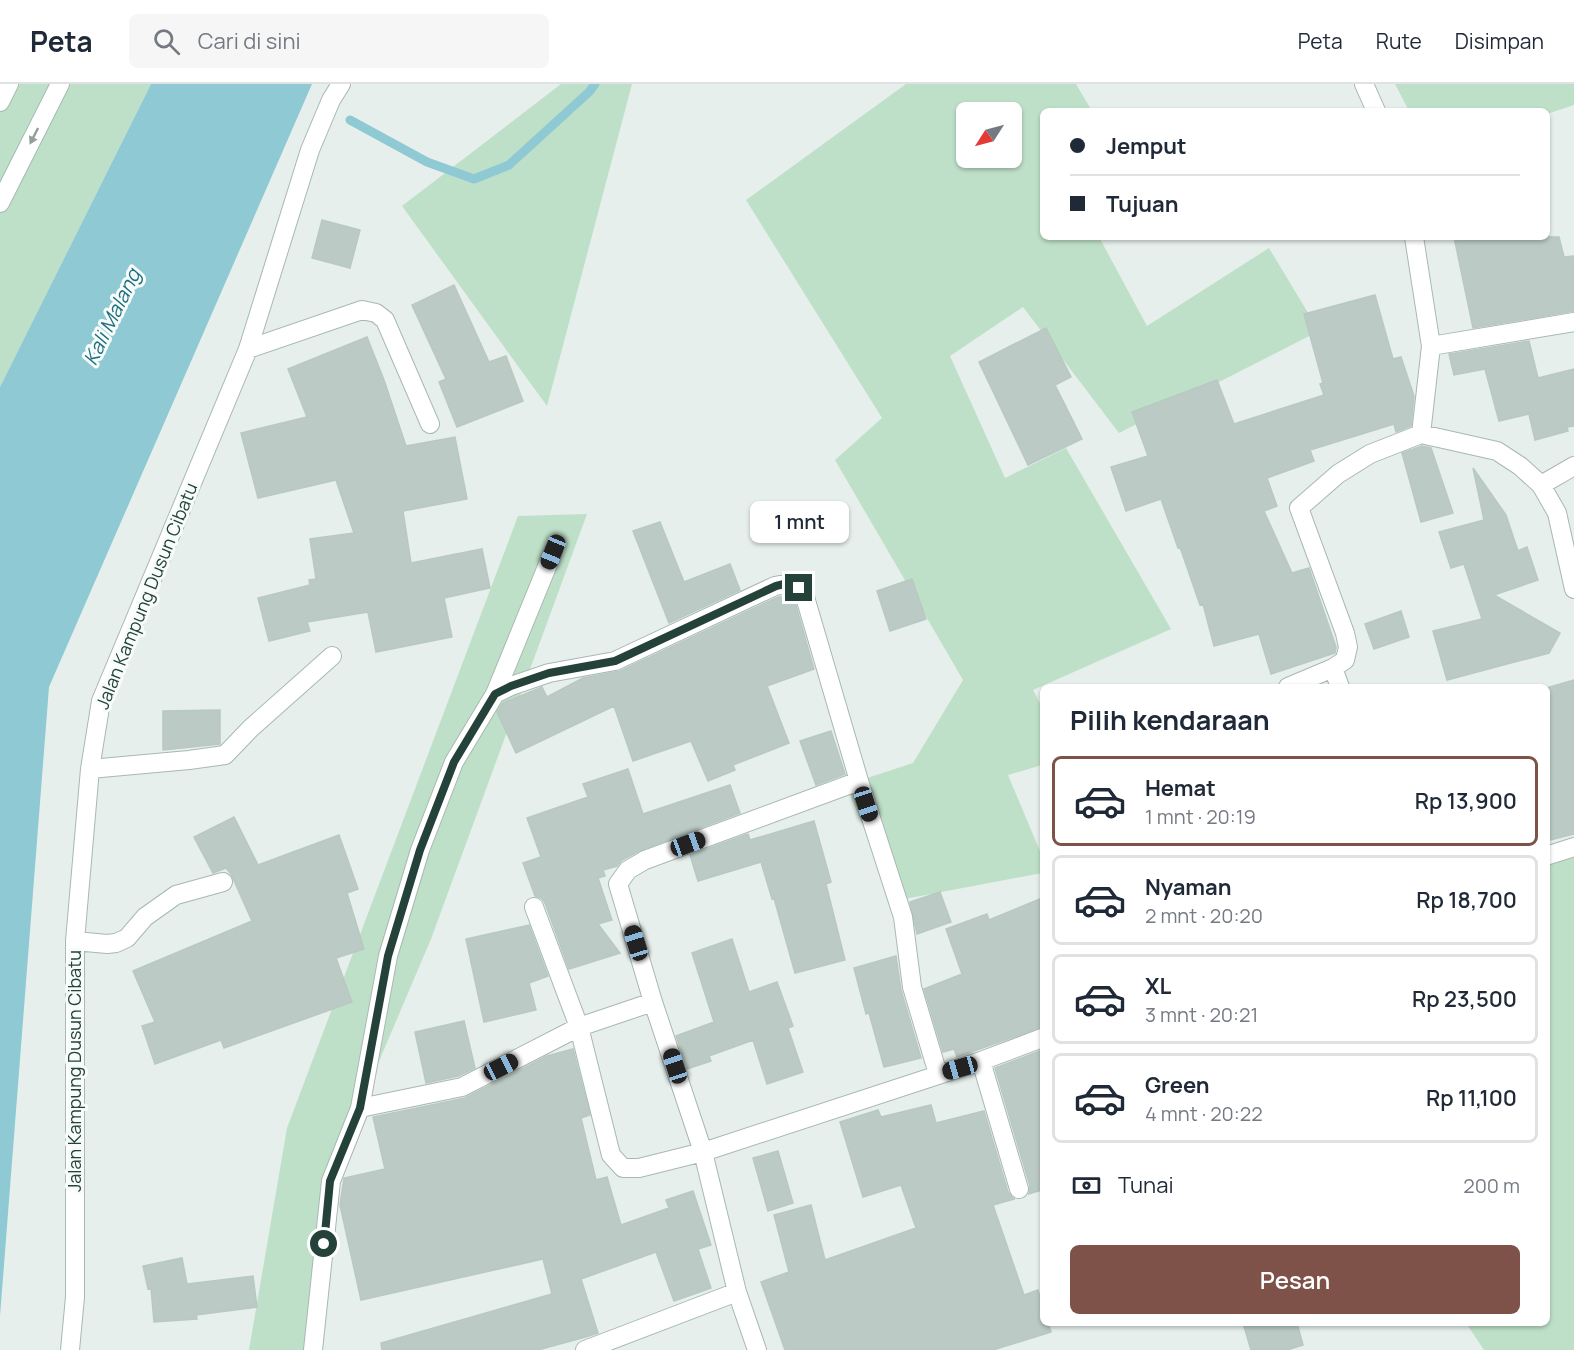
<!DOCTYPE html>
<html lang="id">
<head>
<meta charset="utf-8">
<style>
  body { margin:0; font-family:Manrope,sans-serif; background:#f6f6f7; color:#1f2937; height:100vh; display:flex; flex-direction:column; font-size:22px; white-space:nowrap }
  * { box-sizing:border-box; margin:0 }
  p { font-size:20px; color:#747a83 }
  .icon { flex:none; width:33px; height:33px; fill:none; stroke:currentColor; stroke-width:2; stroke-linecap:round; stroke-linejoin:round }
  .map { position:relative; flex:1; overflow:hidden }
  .drawer { position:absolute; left:1040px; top:600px; width:510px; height:642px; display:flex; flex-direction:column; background:#fff; border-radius:9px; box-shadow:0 2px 4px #0004 }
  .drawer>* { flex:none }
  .guide { position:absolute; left:1040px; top:24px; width:510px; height:132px; border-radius:9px; box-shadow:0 2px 4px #0004; display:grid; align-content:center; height:132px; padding:0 30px; background:#fff }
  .needle { width:39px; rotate:234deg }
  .tools { position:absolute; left:956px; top:18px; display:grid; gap:12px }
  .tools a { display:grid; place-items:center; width:66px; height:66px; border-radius:9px; background:#fff; box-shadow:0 2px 4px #0004; font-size:30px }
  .end { position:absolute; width:27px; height:27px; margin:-14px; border:8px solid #24423a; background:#fff; box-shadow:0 0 0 3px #fff }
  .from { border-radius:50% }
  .bubble { position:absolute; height:42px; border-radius:9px; background:#fff; box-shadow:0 2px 4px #0004; font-size:20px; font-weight:600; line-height:42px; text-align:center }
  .car { position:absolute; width:18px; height:36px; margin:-18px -9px; border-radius:8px; box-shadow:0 0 4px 2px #0007; background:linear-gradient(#222 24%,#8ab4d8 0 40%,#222 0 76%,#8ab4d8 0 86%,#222 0) }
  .guide b { display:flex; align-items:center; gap:21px; height:57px; font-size:22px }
  .guide b+b { border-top:2px solid #e0e1e3 }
  .guide i { width:15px; height:15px; background:#1f2937 }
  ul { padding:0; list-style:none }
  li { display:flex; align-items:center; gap:18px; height:90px; margin:0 12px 9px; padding:0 18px; border:3px solid #e0e1e3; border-radius:9px }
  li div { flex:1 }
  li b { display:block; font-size:22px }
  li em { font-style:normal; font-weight:600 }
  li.active { border-color:#7f5249 }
  li>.icon { width:54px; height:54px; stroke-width:1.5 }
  h2 { padding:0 30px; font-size:27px; line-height:72px }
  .pay { display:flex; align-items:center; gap:15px; height:66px; padding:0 30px; font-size:22px }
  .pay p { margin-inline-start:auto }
  .button { display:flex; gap:12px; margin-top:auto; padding:12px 30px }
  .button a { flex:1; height:69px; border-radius:9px; background:#7f5249; color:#fff; font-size:24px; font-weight:600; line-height:69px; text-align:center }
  header { display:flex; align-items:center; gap:36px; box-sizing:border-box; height:84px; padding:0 30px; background:#fff; border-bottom:2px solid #e0e1e3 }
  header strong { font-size:28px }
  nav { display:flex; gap:33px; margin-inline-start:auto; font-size:21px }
  .search { width:420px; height:54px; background:#f6f6f7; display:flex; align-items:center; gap:15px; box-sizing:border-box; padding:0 21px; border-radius:9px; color:#747a83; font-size:22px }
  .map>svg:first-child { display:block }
  .green { fill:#bfe0c8; fill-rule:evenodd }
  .water { fill:#8ec9d4 }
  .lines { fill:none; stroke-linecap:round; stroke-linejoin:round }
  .stream { stroke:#8ec9d4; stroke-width:9 }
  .building { fill:#bbcac4; stroke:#b8c9c2; stroke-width:1.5 }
  .minor-casing { stroke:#a8b8b2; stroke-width:20 }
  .secondary-casing { stroke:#a4bbb3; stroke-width:20 }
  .minor { stroke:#fff; stroke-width:18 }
  .secondary { stroke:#fff; stroke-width:18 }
  .oneway { fill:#92a09c }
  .route { stroke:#24423a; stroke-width:8 }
  .labels { text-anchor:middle; stroke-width:6; stroke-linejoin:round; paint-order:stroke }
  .street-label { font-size:18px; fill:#24423a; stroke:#f7fbf9 }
  .water-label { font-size:20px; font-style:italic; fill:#1c6f80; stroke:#f7fbf9 }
</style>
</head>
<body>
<header>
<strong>Peta</strong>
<div class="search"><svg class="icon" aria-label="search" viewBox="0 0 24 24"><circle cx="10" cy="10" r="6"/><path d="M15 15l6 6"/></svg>Cari di sini</div>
<nav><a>Peta</a><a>Rute</a><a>Disimpan</a></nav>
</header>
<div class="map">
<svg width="1574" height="1266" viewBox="0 0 1574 1266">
  <rect width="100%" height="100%" fill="#e6efeb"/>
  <path class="green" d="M10 0H151L0 303V20Z
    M561 0H632L547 322 402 122Z
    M906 0H1076L1092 27H1042V153H1099L1147 242 1269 164 1319 247 1119 349 1023 223 950 272 1005 394 1066 364 1171 545 1033 606 1042 623V681L1008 691 1042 772V789L894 817 846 701 913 679 963 596 835 376 882 334 746 116ZM966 28H1011V74H966Z
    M1395 0H1574V21L1547 30 1546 27H1409Z
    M587 430 431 855 326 1102 316 1266H249L287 1044 518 432Z
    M1574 766V1266H1484L1466 1239H1546L1547 775Z"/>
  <path class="water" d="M151 0H312L49 603 0 1232V303Z"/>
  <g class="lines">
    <path class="stream" d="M350 36 427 78 474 95 509 81 589 8 595 0"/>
  </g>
  <path class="building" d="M322 136 360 146 350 184 312 174Z
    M1454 153H1559L1564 173 1574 172V227L1473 244Z
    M454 201 489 278 506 272 523 317 457 343 439 298 446 295 412 221Z
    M1375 211 1393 275 1401 273 1414 312 1411 342 1396 348 1394 340 1310 366 1314 377 1267 394 1277 422 1264 427 1292 489 1309 484 1336 563 1335 569 1271 590 1259 550 1214 562 1203 520 1200 521 1180 463 1178 464 1161 415 1126 427 1111 383 1148 372 1132 328 1217 296 1234 340 1324 311 1320 300 1323 299 1304 230Z
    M1046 244 1071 293 1055 301 1082 355 1028 381 979 278Z
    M367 253 384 296 406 362 455 353 467 415 403 427 411 479 482 465 490 504 444 514 452 553 376 568 368 528 307 538 310 547 269 557 258 514 310 501 309 496 316 495 310 455 354 449 336 396 258 414 241 349 307 333 288 285Z
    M1529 257 1538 294 1574 285V342L1567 343 1568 347 1535 356 1529 330 1499 337 1485 285 1454 291 1449 270Z
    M1422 362 1431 364 1453 429 1421 438 1402 369Z
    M1473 384 1506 431 1518 467 1527 463 1538 496 1494 511 1560 549 1549 569 1447 596 1433 547 1482 535 1464 480 1451 484 1439 448 1484 436Z
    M660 438 684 498 730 480 740 506 669 539 633 447Z
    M912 495 926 535 890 547 877 507Z
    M778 513H788L795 518 814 585 767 602 789 659 733 681 735 686 708 697 691 657 633 677 614 622 516 669 497 628 503 619 542 603 547 613 583 594 620 587Z
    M1401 527 1409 553 1374 565 1365 540Z
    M1574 596V750L1546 757V604Z
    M220 626V660L163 666V627Z
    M831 647 845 690 816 701 800 657Z
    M628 685 643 730 730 701 740 729 641 766 622 776 617 782 603 786 605 792 598 794 612 836 598 840 620 869 569 885 545 819 541 814 535 812 523 779 541 773 527 734 588 713 583 700Z
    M234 733 258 781 339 751 358 805 347 809 364 865 336 874 352 918 224 964 221 956 155 980 142 942 155 938 133 887 252 837 231 790 226 784 213 789 194 753Z
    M814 737 831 798 826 800 845 876 795 889 774 814 772 815 761 778 698 797 690 771 748 750 750 756Z
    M940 808 951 838 917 850 910 818Z
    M1042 814V943L957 973 954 965 943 968 924 905 962 890 946 845 987 830 989 836Z
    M529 841 548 892 529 899 536 926 484 938 466 855Z
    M732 855 749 908 777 898 793 942 788 944 803 988 767 1000 753 956 709 972 711 977 687 985 676 952 714 938 692 869Z
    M896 872 901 906 921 974 884 983 869 929 866 930 854 884Z
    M464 937 475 984 458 992 426 999 415 948Z
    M573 965 590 1031 581 1034 596 1096 607 1093 621 1141 669 1124 666 1116 693 1107 711 1161 698 1165 711 1204 674 1217 656 1168 581 1195 598 1249 589 1252 538 1266H382L381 1259 552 1210 543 1175 361 1216 340 1121 344 1094 385 1085 373 1033 465 1014 547 972Z
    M1042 966V1106L1029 1110 1030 1102 995 984Z
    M931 1021 936 1039 984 1027 1008 1108 1014 1115 993 1121 1024 1211 1038 1206 1042 1220V1239H1048L1051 1248 993 1266H785L761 1198 789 1188 774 1131 811 1121 825 1176 916 1144 901 1101 863 1113 840 1038 878 1026 881 1033Z
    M778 1067 793 1119 768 1127 753 1074Z
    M182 1174 187 1200 253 1192 257 1223 196 1231 197 1235 154 1238 151 1204 148 1205 143 1182Z
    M1243 1239H1297L1303 1261 1287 1266H1251Z"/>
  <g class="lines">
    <g class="minor-casing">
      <path id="minor" d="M1364 0 1376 27
        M1414 153 1431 262 1421 350
        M1431 262 1574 238
        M248 265 362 226 376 229 385 236 430 340
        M1541 401 1574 382
        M1333 584 1340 603
        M1288 603 1333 584 1345 576 1348 563 1345 549 1299 424 1338 390 1370 370 1421 350 1497 367 1520 382 1541 401 1557 429 1574 505
        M495 610 553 468
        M90 685 189 676 225 671 251 644 332 572
        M1546 772 1574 763
        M534 823 579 943 611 1071 623 1084H639L703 1068 653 918 618 800 628 786 645 776 859 697
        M75 857 107 860 116 859 127 854 145 833 176 811 223 798
        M981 977 1019 1105
        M360 1024 462 1003 579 943 653 918
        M737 1208 757 1266
        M70 1266 75 1213V857L90 685 101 617 248 265 310 66 331 16 341 0
        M313 1266 331 1097 360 1024 388 872 420 766 454 678 495 610 511 602 549 589 615 577 775 502C790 499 796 501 805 513L859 697 903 833 912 903 938 990
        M585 1266 737 1208 703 1068 981 977 1042 954"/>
    </g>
    <g class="secondary-casing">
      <path id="secondary" d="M0 18 9 0
        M0 119 60 0"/>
    </g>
    <use href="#minor" class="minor"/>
    <use href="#secondary" class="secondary"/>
  </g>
  <defs><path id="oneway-solid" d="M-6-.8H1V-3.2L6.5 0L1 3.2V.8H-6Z" transform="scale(1.5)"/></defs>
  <use class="oneway" href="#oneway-solid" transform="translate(34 52) rotate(117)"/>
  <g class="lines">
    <path class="route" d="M324 1160 330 1097 360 1024 388 872 420 766 454 678 495 610 511 602 549 589 615 577 776 502 788 499 799 504"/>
  </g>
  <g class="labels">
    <g class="street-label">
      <text transform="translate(147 512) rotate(-68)" y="6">Jalan Kampung Dusun Cibatu</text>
      <text transform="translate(75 987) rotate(-90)" y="6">Jalan Kampung Dusun Cibatu</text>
    </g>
    <g class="water-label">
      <text transform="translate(112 233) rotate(-64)" y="7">Kali Malang</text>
    </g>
  </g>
</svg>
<div class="tools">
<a><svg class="needle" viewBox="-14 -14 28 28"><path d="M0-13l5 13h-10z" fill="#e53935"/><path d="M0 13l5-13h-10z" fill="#747a83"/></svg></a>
</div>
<i class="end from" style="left:324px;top:1160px"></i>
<i class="end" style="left:799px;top:504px"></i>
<div class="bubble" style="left:750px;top:417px;width:99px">1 mnt</div>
<i class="car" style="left:553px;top:468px;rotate:202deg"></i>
<i class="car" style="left:866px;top:720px;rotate:162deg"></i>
<i class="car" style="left:688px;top:760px;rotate:70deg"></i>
<i class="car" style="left:636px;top:859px;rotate:343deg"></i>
<i class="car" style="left:675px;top:982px;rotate:342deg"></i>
<i class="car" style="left:501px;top:983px;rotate:63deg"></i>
<i class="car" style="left:960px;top:984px;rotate:254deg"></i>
<div class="guide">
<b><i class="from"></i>Jemput</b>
<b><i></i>Tujuan</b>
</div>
<section class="drawer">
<h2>Pilih kendaraan</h2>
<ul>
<li class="active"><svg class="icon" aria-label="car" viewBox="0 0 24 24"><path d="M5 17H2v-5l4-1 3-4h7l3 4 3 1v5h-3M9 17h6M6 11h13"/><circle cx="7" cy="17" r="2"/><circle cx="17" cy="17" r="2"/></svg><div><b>Hemat</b><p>1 mnt · 20:19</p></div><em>Rp 13,900</em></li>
<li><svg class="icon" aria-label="car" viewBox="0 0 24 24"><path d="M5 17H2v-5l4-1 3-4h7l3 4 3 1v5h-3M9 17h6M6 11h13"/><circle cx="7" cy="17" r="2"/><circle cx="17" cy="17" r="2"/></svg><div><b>Nyaman</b><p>2 mnt · 20:20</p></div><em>Rp 18,700</em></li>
<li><svg class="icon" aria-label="car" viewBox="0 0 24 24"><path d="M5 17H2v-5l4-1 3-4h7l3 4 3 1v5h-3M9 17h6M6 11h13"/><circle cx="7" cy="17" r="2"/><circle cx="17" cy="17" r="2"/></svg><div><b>XL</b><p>3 mnt · 20:21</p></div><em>Rp 23,500</em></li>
<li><svg class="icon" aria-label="car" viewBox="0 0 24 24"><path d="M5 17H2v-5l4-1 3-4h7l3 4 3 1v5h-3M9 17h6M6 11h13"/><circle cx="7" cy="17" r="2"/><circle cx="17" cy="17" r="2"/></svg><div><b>Green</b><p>4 mnt · 20:22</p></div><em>Rp 11,100</em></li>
</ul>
<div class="pay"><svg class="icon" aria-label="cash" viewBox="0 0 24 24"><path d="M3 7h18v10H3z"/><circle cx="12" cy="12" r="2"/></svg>Tunai<p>200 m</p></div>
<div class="button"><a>Pesan</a></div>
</section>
</div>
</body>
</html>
